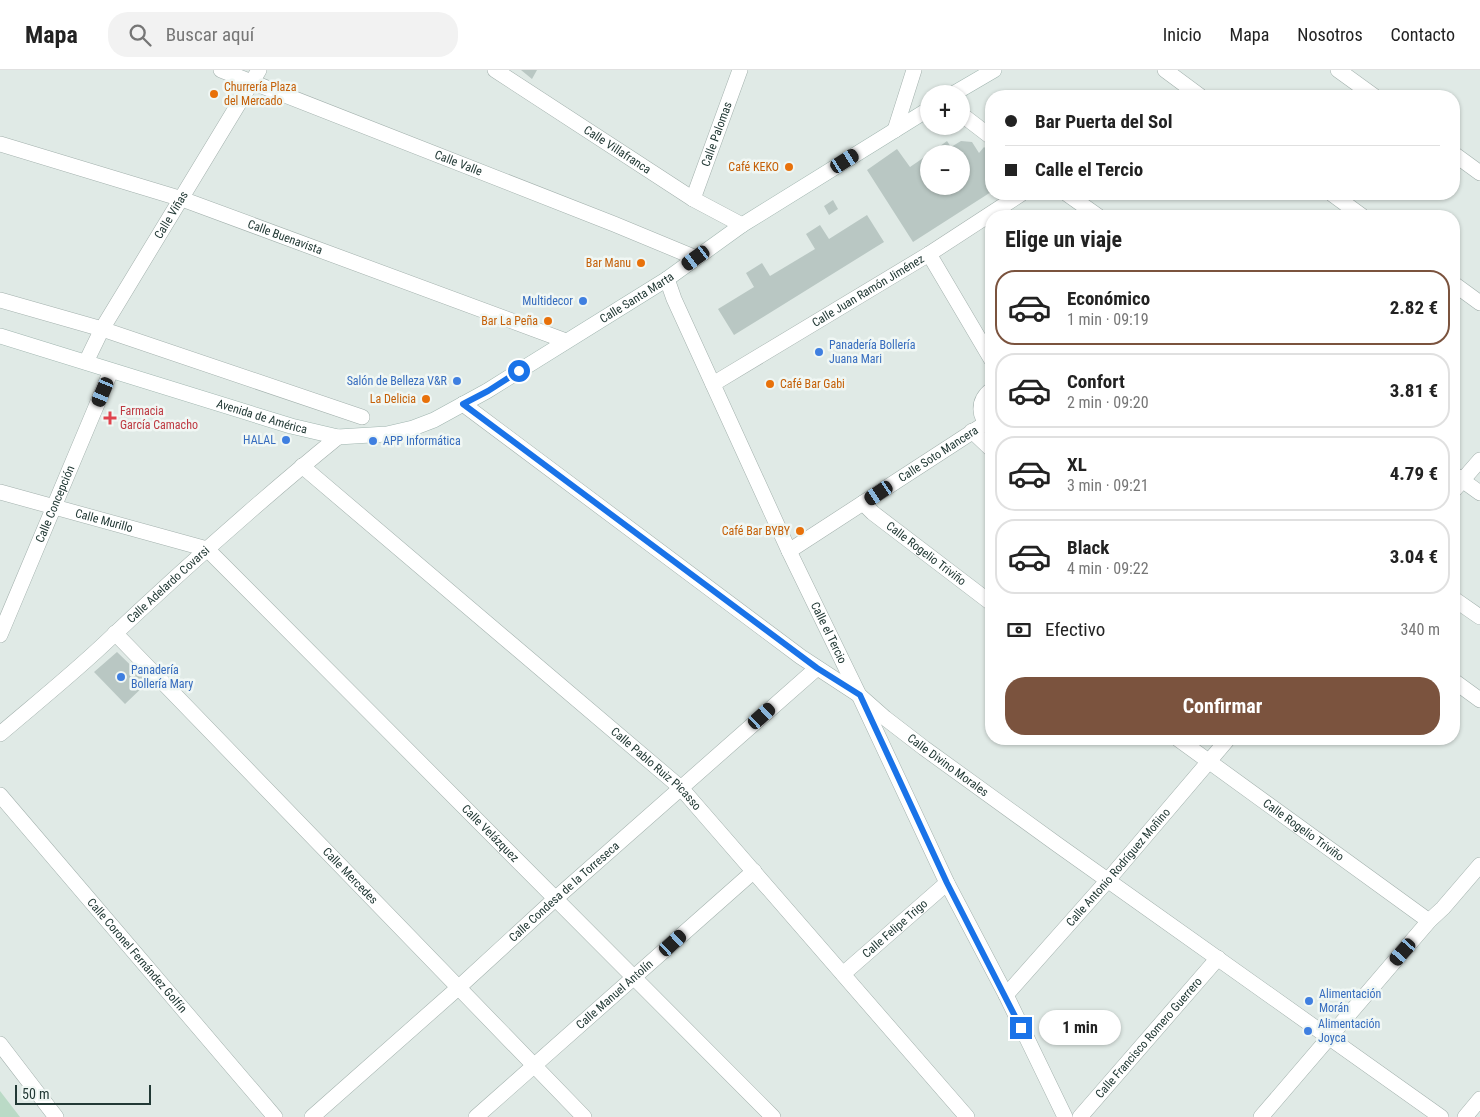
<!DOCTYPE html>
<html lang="es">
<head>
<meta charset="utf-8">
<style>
  body { margin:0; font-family:"Roboto Condensed",sans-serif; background:#f2f2f2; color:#222; height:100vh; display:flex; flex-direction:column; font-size:19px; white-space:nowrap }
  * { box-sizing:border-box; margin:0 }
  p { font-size:16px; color:#767676 }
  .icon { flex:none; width:28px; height:28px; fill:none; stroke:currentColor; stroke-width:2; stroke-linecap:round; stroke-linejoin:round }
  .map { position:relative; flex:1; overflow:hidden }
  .drawer { position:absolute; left:985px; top:140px; width:475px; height:535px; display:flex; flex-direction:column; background:#fff; border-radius:20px; box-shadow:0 1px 4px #0004 }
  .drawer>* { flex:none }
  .hud { position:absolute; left:985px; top:20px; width:475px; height:110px; border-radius:20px; box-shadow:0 1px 4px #0004; display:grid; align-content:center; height:110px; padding:0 20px; background:#fff }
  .fabs { position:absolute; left:920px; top:15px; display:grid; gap:10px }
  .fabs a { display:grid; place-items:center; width:50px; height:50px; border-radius:50%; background:#fff; box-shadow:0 1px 4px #0004; font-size:25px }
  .scale { position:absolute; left:15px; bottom:12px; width:136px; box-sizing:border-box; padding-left:5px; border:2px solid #223935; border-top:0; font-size:14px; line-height:18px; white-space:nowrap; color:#223935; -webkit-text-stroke:4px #f0f7f4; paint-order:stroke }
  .end { position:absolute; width:22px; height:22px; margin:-11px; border:6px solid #1a73e8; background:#fff; box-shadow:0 0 0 2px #fff }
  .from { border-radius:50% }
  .bubble { position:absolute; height:35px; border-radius:18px; background:#fff; box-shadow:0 1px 4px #0004; font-size:16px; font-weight:700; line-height:35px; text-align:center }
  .car { position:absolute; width:15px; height:30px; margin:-15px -8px; border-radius:6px; box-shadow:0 0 4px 1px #0007; background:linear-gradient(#222 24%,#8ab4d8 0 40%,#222 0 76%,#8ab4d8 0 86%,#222 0) }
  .hud b { display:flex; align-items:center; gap:18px; height:48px; font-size:19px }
  .hud b+b { border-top:1px solid #e0e0e0 }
  .hud i { width:12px; height:12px; background:#222 }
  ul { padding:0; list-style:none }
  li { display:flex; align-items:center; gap:15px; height:75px; margin:0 10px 8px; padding:0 10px; border:2px solid #e0e0e0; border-radius:20px }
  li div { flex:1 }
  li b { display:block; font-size:19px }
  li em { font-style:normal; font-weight:700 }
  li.active { border-color:#7b533e }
  li>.icon { width:45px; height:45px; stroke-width:1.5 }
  h2 { padding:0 20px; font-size:22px; line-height:60px }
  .pay { display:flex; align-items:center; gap:12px; height:55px; padding:0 20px; font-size:19px }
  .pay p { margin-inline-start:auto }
  .button { display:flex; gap:10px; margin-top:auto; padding:10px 20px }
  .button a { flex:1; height:58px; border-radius:20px; background:#7b533e; color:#fff; font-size:20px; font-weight:700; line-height:58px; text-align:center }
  header { display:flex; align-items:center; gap:30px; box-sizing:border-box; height:70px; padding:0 25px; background:#fff; border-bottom:1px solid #e0e0e0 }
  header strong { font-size:24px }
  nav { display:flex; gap:28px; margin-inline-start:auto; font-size:18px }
  .search { width:350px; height:45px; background:#f2f2f2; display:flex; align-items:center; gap:12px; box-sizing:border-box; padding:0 18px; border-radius:20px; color:#767676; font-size:19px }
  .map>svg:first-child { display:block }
  .green { fill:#badac6 }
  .building { fill:#b9c7c3 }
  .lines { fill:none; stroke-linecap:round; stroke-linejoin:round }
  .street-casing { stroke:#a3b1ad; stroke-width:16 }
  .secondary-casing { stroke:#a0b5af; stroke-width:16 }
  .street { stroke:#fff; stroke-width:15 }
  .secondary { stroke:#fff; stroke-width:15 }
  .route { stroke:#1a73e8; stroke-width:6 }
  .food-dot { fill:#e8710a; stroke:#f0f7f4; stroke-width:2 }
  .shop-dot { fill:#3f7fe0; stroke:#f0f7f4; stroke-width:2 }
  .health-dot { fill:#e0444e; stroke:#f0f7f4; stroke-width:2 }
  .labels { text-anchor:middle; stroke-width:5; stroke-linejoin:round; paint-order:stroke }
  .food-label { font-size:12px; fill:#c56008; stroke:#f0f7f4; text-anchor:end }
  .street-label { font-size:12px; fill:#223935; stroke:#f0f7f4 }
  .shop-label { font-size:12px; fill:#366cbe; stroke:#f0f7f4; text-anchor:start }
  .health-label { font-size:12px; fill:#be3a42; stroke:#f0f7f4; text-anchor:start }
</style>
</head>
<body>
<header>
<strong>Mapa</strong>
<div class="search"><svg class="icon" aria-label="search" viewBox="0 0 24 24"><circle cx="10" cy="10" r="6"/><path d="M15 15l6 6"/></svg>Buscar aquí</div>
<nav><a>Inicio</a><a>Mapa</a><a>Nosotros</a><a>Contacto</a></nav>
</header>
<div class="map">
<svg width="1480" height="1047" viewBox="0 0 1480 1047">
  <rect width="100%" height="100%" fill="#e0eae6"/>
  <path class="green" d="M0 1021 20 1047H0Z"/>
  <path class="building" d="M521 0H537L532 9Z
    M947 71 951 77 961 71 972 72 979 83 984 77 991 83V122L913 172 867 100 897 79 910 97 929 84V116H961V84H929Z
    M833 130 838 139 829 145 824 136Z
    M867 145 884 172 734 265 718 239 754 217 746 203 762 193 770 206 815 179 806 164 820 155 829 169Z
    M117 582 148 612 125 634 94 602Z"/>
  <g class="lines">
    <g class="street-casing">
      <g id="street">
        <path id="s1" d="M221 0 614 154 696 188"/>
        <path id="s2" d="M495 0 693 129 742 155"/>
        <path d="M1165 0 1200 26"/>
        <path d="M1338 0 1374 26"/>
        <path d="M961 44 991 67"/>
        <path d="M895 60 914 0"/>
        <path id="s3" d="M0 74 182 129 566 271"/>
        <path d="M1454 84 1480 103"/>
        <path d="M1067 124 1098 146"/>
        <path d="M1332 124 1362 146"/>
        <path id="s4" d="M693 129 740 0"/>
        <path d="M929 184 991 289"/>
        <path id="s5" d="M667 209 674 229 789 481 859 625 947 813 1006 925 1065 1047"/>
        <path d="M1454 214 1480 233"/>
        <path d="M0 230 102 259 362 347"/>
        <path id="s6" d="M86 292 102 259 259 0"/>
        <path id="s7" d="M713 314 929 184 1021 124"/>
        <path d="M991 320C977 331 978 347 991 358"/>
        <path id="s8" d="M463 334 801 587 859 625 885 648 924 678 1058 775 1441 1047"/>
        <path d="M972 361 991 379"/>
        <path id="s9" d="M302 396 681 718 967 1047"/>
        <path d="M1455 405 1480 423"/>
        <path d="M1454 420 1480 390"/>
        <path id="s10" d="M0 422 207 479 773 1047"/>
        <path id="s11" d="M863 433 873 443 991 533"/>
        <path id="s12" d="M789 481 986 353"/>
        <path d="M1454 529 1480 547"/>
        <path id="s13" d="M115 563 584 1047"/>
        <path id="s14" d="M0 565 111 301"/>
        <path d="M1454 611 1480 630"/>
        <path id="s15" d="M0 664C34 635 70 606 103 575 179 503 257 433 338 367"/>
        <path id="s16" d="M1178 669 1429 851"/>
        <path id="s17" d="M0 725 275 1047"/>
        <path id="s18" d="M843 904 947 813"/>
        <path id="s19" d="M1006 925 1108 810 1228 669"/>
        <path d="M0 974 56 1047"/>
        <path id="s20" d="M312 1047 458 918 555 829 817 598"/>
        <path id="s21" d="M476 1047 754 801"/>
        <path id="s22" d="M1080 1047 1218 888"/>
        <path d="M1261 1047 1429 851 1443 838 1480 795"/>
        <path d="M1465 1047 1480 1029"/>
      </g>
    </g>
    <g class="secondary-casing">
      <g id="secondary">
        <path d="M953 24 994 0"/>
        <path id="s23" d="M0 266 291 356 338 367 387 364 413 358 434 350 487 321 667 209 742 155 929 39"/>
      </g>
    </g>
    <use href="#street" class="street"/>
    <use href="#secondary" class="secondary"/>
  </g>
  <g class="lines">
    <path class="route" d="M519 301 488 321 463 334 817 598 860 625 947 813 1021 958"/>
  </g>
  <g class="food-dot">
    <circle cx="214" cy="24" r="5"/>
    <circle cx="789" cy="97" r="5"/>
    <circle cx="641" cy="193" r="5"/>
    <circle cx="548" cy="251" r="5"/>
    <circle cx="770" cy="314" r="5"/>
    <circle cx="426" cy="329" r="5"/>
    <circle cx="800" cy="461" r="5"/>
  </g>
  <g class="shop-dot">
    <circle cx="583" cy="231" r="5"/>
    <circle cx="819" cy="282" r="5"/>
    <circle cx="457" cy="311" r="5"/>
    <circle cx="286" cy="370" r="5"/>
    <circle cx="373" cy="371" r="5"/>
    <circle cx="121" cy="607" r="5"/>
    <circle cx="1309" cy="931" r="5"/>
    <circle cx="1308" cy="961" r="5"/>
  </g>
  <path class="health-dot" d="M107.5 340.5h5v5h5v5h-5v5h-5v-5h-5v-5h5z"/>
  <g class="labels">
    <g class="food-label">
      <text x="224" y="21" text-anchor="start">Churrería Plaza<tspan x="224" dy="14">del Mercado</tspan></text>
      <text x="779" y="101">Café KEKO</text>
      <text x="631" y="197">Bar Manu</text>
      <text x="538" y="255">Bar La Peña</text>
      <text x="780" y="318" text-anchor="start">Café Bar Gabi</text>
      <text x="416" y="333">La Delicia</text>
      <text x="790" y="465">Café Bar BYBY</text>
    </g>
    <g class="street-label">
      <text dy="4" stroke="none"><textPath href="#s4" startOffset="69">Calle Palomas</textPath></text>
      <text dy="4" stroke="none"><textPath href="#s2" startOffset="146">Calle Villafranca</textPath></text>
      <text dy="4" stroke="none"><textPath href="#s1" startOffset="255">Calle Valle</textPath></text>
      <text dy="4" stroke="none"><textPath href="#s6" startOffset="170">Calle Viñas</textPath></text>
      <text dy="4" stroke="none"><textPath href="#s3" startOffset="300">Calle Buenavista</textPath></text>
      <text dy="4" stroke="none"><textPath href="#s7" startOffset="181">Calle Juan Ramón Jiménez</textPath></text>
      <text dy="4" stroke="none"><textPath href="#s23" startOffset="688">Calle Santa Marta</textPath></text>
      <text dy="4" stroke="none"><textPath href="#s23" startOffset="274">Avenida de América</textPath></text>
      <text dy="4" stroke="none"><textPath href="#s12" startOffset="178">Calle Soto Mancera</textPath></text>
      <text dy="4" stroke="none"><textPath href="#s14" startOffset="142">Calle Concepción</textPath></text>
      <text dy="4" stroke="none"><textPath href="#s10" startOffset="108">Calle Murillo</textPath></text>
      <text dy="4" stroke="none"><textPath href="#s11" startOffset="81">Calle Rogelio Triviño</textPath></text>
      <text dy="4" stroke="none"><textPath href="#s15" startOffset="225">Calle Adelardo Covarsi</textPath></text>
      <text dy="4" stroke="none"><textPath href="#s5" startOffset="389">Calle el Tercio</textPath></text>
      <text dy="4" stroke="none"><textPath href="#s8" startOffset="605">Calle Divino Morales</textPath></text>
      <text dy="4" stroke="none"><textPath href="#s9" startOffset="466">Calle Pablo Ruiz Picasso</textPath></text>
      <text dy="4" stroke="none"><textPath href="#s16" startOffset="155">Calle Rogelio Triviño</textPath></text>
      <text dy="4" stroke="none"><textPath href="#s10" startOffset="616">Calle Velázquez</textPath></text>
      <text dy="4" stroke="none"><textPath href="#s19" startOffset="170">Calle Antonio Rodríguez Moñino</textPath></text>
      <text dy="4" stroke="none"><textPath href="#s13" startOffset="338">Calle Mercedes</textPath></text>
      <text dy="4" stroke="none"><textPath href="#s20" startOffset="338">Calle Condesa de la Torreseca</textPath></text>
      <text dy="4" stroke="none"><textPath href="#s18" startOffset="69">Calle Felipe Trigo</textPath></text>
      <text dy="4" stroke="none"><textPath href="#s17" startOffset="211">Calle Coronel Fernández Golfín</textPath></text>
      <text dy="4" stroke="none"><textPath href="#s21" startOffset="185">Calle Manuel Antolín</textPath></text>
      <text dy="4" stroke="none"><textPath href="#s22" startOffset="105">Calle Francisco Romero Guerrero</textPath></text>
    </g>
    <g class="shop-label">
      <text x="573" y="235" text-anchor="end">Multidecor</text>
      <text x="829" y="279">Panadería Bollería<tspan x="829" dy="14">Juana Mari</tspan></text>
      <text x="447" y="315" text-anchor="end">Salón de Belleza V&amp;R</text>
      <text x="276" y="374" text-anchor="end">HALAL</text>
      <text x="383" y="375">APP Informática</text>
      <text x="131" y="604">Panadería<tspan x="131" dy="14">Bollería Mary</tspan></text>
      <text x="1319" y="928">Alimentación<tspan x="1319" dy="14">Morán</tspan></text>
      <text x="1318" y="958">Alimentación<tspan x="1318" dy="14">Joyca</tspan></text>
    </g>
    <g class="health-label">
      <text x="120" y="345">Farmacia<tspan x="120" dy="14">García Camacho</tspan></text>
    </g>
  </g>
</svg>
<div class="fabs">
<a>+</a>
<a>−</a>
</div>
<div class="scale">50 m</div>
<i class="end from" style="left:519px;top:301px"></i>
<i class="end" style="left:1021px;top:958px"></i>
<div class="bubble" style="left:1039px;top:940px;width:82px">1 min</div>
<i class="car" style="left:845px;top:91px;rotate:58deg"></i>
<i class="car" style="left:696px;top:188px;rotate:234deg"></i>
<i class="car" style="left:103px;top:322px;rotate:203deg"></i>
<i class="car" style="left:879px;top:423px;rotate:236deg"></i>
<i class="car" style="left:762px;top:646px;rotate:48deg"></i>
<i class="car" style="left:673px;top:873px;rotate:48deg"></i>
<i class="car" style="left:1403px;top:882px;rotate:221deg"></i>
<div class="hud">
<b><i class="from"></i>Bar Puerta del Sol</b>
<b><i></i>Calle el Tercio</b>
</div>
<section class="drawer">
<h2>Elige un viaje</h2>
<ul>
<li class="active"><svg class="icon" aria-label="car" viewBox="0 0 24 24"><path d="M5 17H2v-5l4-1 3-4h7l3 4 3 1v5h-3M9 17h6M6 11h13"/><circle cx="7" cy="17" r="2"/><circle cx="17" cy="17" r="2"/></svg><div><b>Económico</b><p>1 min · 09:19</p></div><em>2.82 €</em></li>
<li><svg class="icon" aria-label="car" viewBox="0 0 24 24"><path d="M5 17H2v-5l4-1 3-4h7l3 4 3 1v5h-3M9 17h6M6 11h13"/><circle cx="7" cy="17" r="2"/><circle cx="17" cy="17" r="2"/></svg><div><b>Confort</b><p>2 min · 09:20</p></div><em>3.81 €</em></li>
<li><svg class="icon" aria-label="car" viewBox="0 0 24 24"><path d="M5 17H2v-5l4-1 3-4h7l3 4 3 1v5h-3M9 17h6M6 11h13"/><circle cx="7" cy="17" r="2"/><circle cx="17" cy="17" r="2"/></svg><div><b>XL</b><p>3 min · 09:21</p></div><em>4.79 €</em></li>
<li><svg class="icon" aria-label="car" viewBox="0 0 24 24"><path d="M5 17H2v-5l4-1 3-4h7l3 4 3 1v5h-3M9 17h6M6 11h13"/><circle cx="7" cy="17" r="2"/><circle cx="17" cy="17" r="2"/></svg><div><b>Black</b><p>4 min · 09:22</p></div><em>3.04 €</em></li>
</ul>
<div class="pay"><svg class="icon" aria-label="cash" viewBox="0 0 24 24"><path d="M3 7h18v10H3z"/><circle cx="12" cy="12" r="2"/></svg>Efectivo<p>340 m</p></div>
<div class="button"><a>Confirmar</a></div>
</section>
</div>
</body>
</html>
